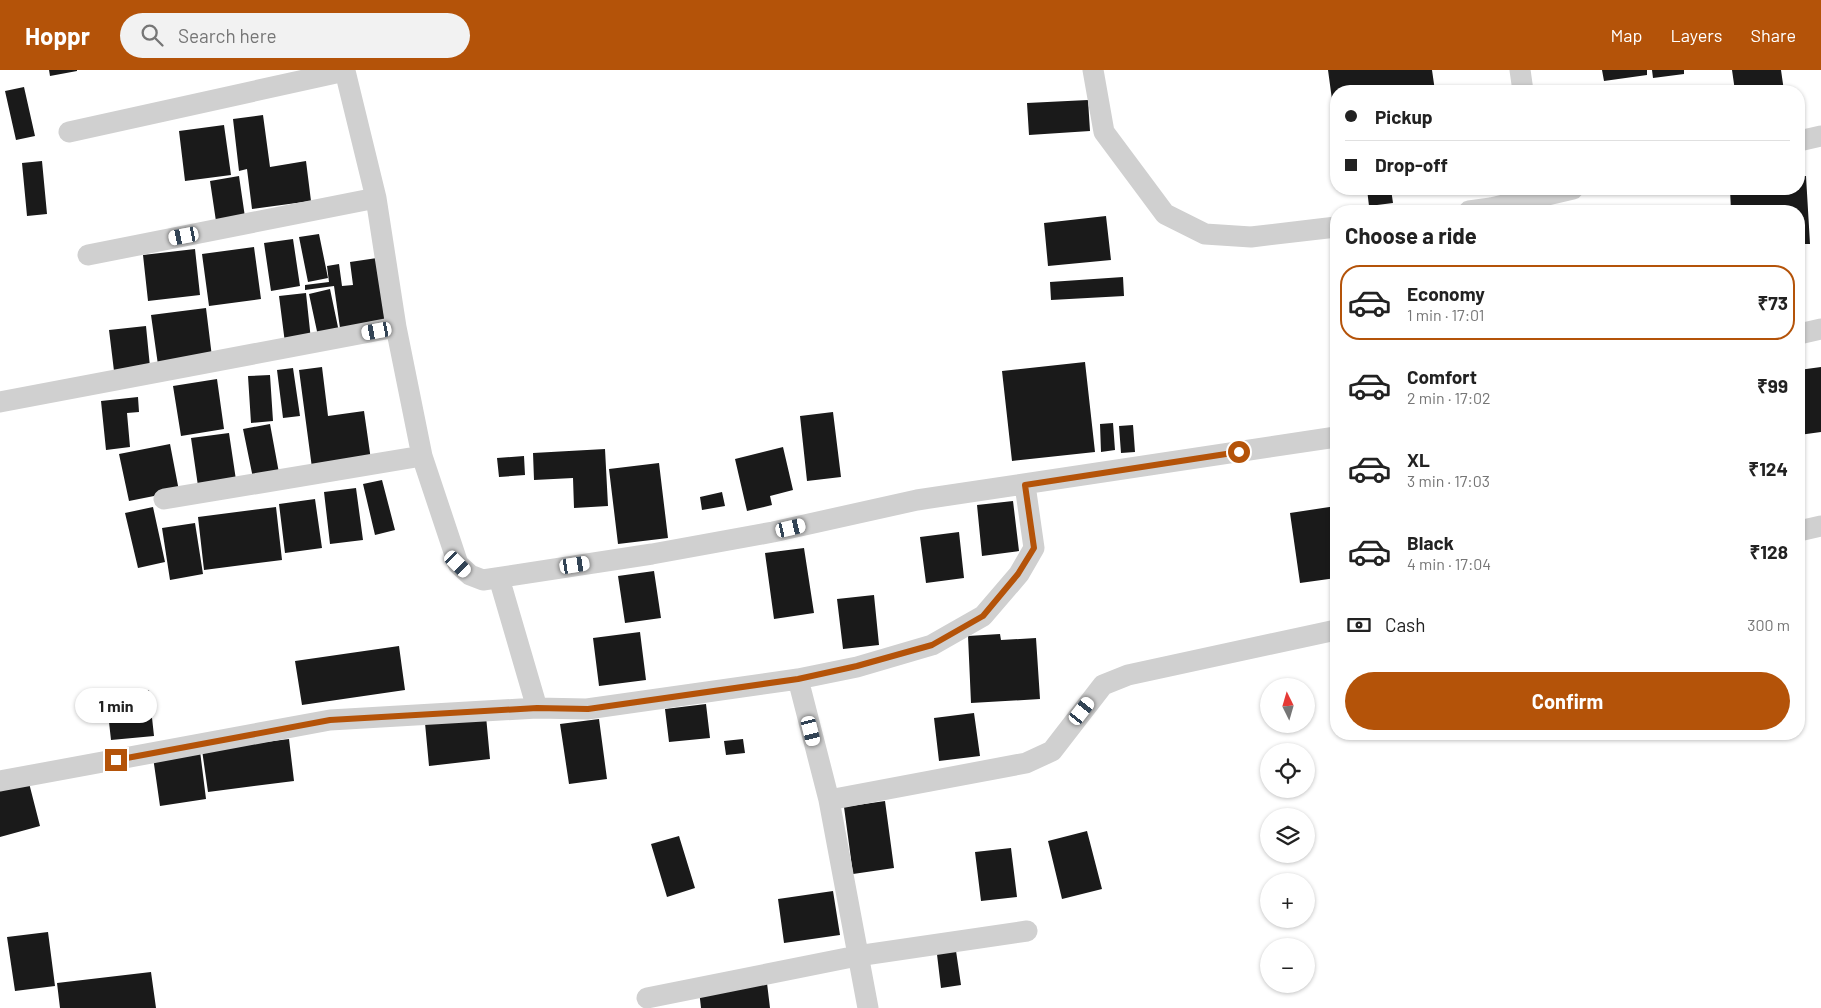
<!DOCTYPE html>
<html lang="en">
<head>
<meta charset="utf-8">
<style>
  body { margin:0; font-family:Barlow,sans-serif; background:#f2f2f2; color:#222; height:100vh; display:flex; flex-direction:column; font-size:19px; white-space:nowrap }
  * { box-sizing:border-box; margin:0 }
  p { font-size:16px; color:#767676 }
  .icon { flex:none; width:28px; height:28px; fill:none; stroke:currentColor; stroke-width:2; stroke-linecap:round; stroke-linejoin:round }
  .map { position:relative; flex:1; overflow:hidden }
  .panel { position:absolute; left:1330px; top:135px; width:475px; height:535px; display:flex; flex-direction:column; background:#fff; border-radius:20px; box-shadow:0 1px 4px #0004 }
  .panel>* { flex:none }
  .hud { position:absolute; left:1330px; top:15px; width:475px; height:110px; border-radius:20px; box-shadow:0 1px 4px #0004; display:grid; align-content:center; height:110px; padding:0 15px; background:#fff }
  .needle { width:32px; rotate:355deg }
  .buttons { position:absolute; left:1260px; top:608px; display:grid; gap:10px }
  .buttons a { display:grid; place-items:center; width:55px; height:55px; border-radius:50%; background:#fff; box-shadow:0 1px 4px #0004; font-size:25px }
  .end { position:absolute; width:22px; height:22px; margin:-11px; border:6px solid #b45309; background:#fff; box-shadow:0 0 0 2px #fff }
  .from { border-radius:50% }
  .bubble { position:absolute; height:35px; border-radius:18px; background:#fff; box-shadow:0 1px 4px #0004; font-size:16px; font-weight:700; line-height:35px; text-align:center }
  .car { position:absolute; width:15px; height:30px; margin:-15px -8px; border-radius:6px; box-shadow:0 0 4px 1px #0007; background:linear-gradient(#fff 24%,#345 0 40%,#fff 0 76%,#345 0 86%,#fff 0) }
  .hud b { display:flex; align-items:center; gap:18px; height:48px; font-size:19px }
  .hud b+b { border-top:1px solid #e0e0e0 }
  .hud i { width:12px; height:12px; background:#222 }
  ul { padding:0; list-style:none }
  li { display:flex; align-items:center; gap:15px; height:75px; margin:0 10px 8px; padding:0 5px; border:2px solid transparent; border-radius:20px }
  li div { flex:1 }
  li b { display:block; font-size:19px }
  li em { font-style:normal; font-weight:700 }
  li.on { border-color:#b45309 }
  li>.icon { width:45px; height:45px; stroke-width:1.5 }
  h2 { padding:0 15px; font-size:22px; line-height:60px }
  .pay { display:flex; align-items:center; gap:12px; height:55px; padding:0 15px; font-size:19px }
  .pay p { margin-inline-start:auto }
  .cta { display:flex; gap:10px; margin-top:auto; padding:10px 15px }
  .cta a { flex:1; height:58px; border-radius:30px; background:#b45309; color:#fff; font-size:20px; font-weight:700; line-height:58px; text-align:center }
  header { display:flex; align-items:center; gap:30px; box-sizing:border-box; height:70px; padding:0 25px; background:#b45309; color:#fff }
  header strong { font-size:24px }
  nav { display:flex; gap:28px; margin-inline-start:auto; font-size:18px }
  .search { width:350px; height:45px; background:#f2f2f2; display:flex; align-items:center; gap:12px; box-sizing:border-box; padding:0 18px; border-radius:28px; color:#767676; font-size:19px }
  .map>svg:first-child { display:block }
  .building { fill:#1a1a1a }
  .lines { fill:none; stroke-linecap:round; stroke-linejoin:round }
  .street { stroke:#d0d0d0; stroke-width:21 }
  .route { stroke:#b45309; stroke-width:6 }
</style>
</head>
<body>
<header>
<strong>Hoppr</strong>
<div class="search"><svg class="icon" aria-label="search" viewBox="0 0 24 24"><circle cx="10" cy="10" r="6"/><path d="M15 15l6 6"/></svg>Search here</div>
<nav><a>Map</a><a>Layers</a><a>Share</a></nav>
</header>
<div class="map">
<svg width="1821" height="938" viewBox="0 0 1821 938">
  <rect width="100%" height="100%" fill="#fff"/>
  <path class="building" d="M49 0H77V1L50 6Z
    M1328 0H1432L1435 21H1336V37H1333Z
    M1602 0H1647V5L1604 11Z
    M1652 0H1684V4L1653 8Z
    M1732 0H1781L1784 21H1735Z
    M24 17 35 66 16 70 5 21Z
    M1088 30 1090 61 1029 65 1027 33Z
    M263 45 270 97 306 91 311 131 252 139 247 99 239 101 233 49Z
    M224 55 231 105 185 111 179 61Z
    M42 91 47 144 27 146 22 93Z
    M239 106 246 154 217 158 210 111Z
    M1799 106H1806L1810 174H1799V141H1731L1730 119H1799Z
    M1367 119H1391L1393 133 1369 136Z
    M1106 146 1111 190 1048 196 1044 153Z
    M319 164 328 208 308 212 299 167Z
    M293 169 300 216 271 221 264 173Z
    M254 177 261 229 209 236 202 184Z
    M195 179 200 225 148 231 143 185Z
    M377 188 385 252 340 258 334 216 305 220V215L329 212 327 196 339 194 342 216 353 215 350 192Z
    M1123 207 1124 226 1051 230 1050 212Z
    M330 219 339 262 318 266 309 224Z
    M306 223 311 270 285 273 279 226Z
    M206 238 212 287 158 295 151 245Z
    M146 256 150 297 114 301 109 260Z
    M1085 292 1095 382 1012 391 1002 301Z
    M322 297 328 346 364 341 371 390 312 398 299 300Z
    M1330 297H1336V342H1335Z
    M1821 297V362L1799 365V300Z
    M293 298 300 346 283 348 277 300Z
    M270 305 273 351 251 353 248 306Z
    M217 309 224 359 181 366 173 316Z
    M138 327 139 342 127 343 130 377 106 380 101 331Z
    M833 342 841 407 807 411 800 346Z
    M1113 353 1115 380 1101 382 1100 354Z
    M270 354 279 403 253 408 243 359Z
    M1133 355 1135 382 1121 383 1119 356Z
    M229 363 236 410 198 416 191 368Z
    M170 374 179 421 129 431 119 384Z
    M783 377 793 420 770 426 772 435 747 441 735 389Z
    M605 379 608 436 574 438 573 408 534 410 533 383Z
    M524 386 525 405 499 407 497 388Z
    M659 393 668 468 618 474 609 399Z
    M382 410 395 460 375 465 363 414Z
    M356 418 363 470 330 474 324 422Z
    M722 422 725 436 702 440 700 427Z
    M315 429 322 478 285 483 279 434Z
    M1013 431 1019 481 982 486 977 435Z
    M1336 436V508L1300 513 1290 443Z
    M153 437 165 492 138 498 125 443Z
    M276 437 282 490 204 500 198 447Z
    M195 453 203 504 170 510 162 458Z
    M959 462 964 508 926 513 920 467Z
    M804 478 814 543 774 549 765 483Z
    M654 501 661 548 625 553 618 506Z
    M874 525 879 575 843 579 837 529Z
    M640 562 646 610 599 616 593 568Z
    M1000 564 1001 570 1036 568 1040 629 971 633 968 566Z
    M399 576 405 620 302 635 295 591Z
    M149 620 154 666 111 670 106 625Z
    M706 634 710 668 669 672 665 639Z
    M974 643 980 686 939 691 934 648Z
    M486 646 490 689 429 696 425 653Z
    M599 649 607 709 569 714 560 654Z
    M289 669 294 711 208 722 202 680Z
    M743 669 745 683 726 685 724 671Z
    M200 681 206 729 160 736 153 687Z
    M29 713 40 756 0 767V720Z
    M885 731 894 798 853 804 844 737Z
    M1087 761 1102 819 1062 829 1048 771Z
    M679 766 695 818 667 827 651 774Z
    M1011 778 1017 827 981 831 975 782Z
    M833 821 840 865 784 873 778 829Z
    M48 862 55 916 15 921 7 867Z
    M955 874 961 915 941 918 936 876Z
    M151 902 156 938H60L57 913Z
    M767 913 770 938H701L699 920Z"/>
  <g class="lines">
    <path class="street" d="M1093 0 1104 62 1165 144 1205 164 1251 167 1336 157
      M1520 0 1523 21
      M69 62 345 1 376 128 396 257 422 386 458 494 470 505 483 510 652 484 773 462 917 430 1336 367
      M1799 71 1821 66
      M1469 141 1491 138 1573 119
      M88 185 376 128
      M1799 264 1821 259
      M0 332 396 257
      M164 429 422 386
      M1799 461 1821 456
      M499 508 537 638
      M798 609 829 730 868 938
      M0 711 330 650 537 638 587 639 798 609 857 597 932 575 983 546 1019 504 1034 478 1025 415
      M829 730 1026 693 1052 681 1103 615 1128 605 1336 560
      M647 928 857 886 1027 861"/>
  </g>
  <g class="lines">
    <path class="route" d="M116 690 330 650 537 638 588 639 798 609 857 596 932 575 983 546 1018 504 1034 478 1025 415 1239 382"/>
  </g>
</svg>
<div class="buttons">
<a><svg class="needle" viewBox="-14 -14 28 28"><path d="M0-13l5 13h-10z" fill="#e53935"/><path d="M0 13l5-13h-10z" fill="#767676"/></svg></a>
<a><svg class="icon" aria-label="locate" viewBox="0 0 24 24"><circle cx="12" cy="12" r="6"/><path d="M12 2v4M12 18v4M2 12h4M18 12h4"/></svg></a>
<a><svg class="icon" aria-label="layers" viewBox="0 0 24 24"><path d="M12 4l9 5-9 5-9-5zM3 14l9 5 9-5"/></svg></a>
<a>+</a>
<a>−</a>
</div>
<i class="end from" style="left:1239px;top:382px"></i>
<i class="end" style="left:116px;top:690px"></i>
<div class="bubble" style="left:75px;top:618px;width:82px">1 min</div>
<i class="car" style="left:184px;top:166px;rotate:259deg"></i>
<i class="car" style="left:377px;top:261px;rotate:260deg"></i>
<i class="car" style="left:791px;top:458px;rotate:77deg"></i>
<i class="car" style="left:458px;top:494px;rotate:135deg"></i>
<i class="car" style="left:575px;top:495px;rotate:81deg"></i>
<i class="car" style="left:1082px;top:641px;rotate:38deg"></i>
<i class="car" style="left:811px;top:661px;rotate:166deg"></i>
<div class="hud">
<b><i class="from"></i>Pickup</b>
<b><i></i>Drop-off</b>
</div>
<section class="panel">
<h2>Choose a ride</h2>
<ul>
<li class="on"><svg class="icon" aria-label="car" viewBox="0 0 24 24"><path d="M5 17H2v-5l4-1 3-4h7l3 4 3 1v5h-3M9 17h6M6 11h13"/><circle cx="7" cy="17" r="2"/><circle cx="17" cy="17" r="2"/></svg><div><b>Economy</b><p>1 min · 17:01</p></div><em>₹73</em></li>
<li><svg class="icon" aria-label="car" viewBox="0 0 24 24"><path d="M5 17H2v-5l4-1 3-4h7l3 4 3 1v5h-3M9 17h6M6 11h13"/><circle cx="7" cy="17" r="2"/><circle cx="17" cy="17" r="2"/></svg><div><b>Comfort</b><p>2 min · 17:02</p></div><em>₹99</em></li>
<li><svg class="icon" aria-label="car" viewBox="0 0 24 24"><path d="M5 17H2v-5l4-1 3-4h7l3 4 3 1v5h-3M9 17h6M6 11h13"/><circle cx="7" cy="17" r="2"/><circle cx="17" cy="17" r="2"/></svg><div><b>XL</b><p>3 min · 17:03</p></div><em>₹124</em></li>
<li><svg class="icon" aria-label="car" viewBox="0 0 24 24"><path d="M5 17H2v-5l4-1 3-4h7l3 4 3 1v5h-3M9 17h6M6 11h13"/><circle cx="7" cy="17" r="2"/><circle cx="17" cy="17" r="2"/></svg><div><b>Black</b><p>4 min · 17:04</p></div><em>₹128</em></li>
</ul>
<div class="pay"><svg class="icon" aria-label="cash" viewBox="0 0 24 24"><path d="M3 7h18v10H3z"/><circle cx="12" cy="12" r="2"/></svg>Cash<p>300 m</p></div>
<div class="cta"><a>Confirm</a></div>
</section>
</div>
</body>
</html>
